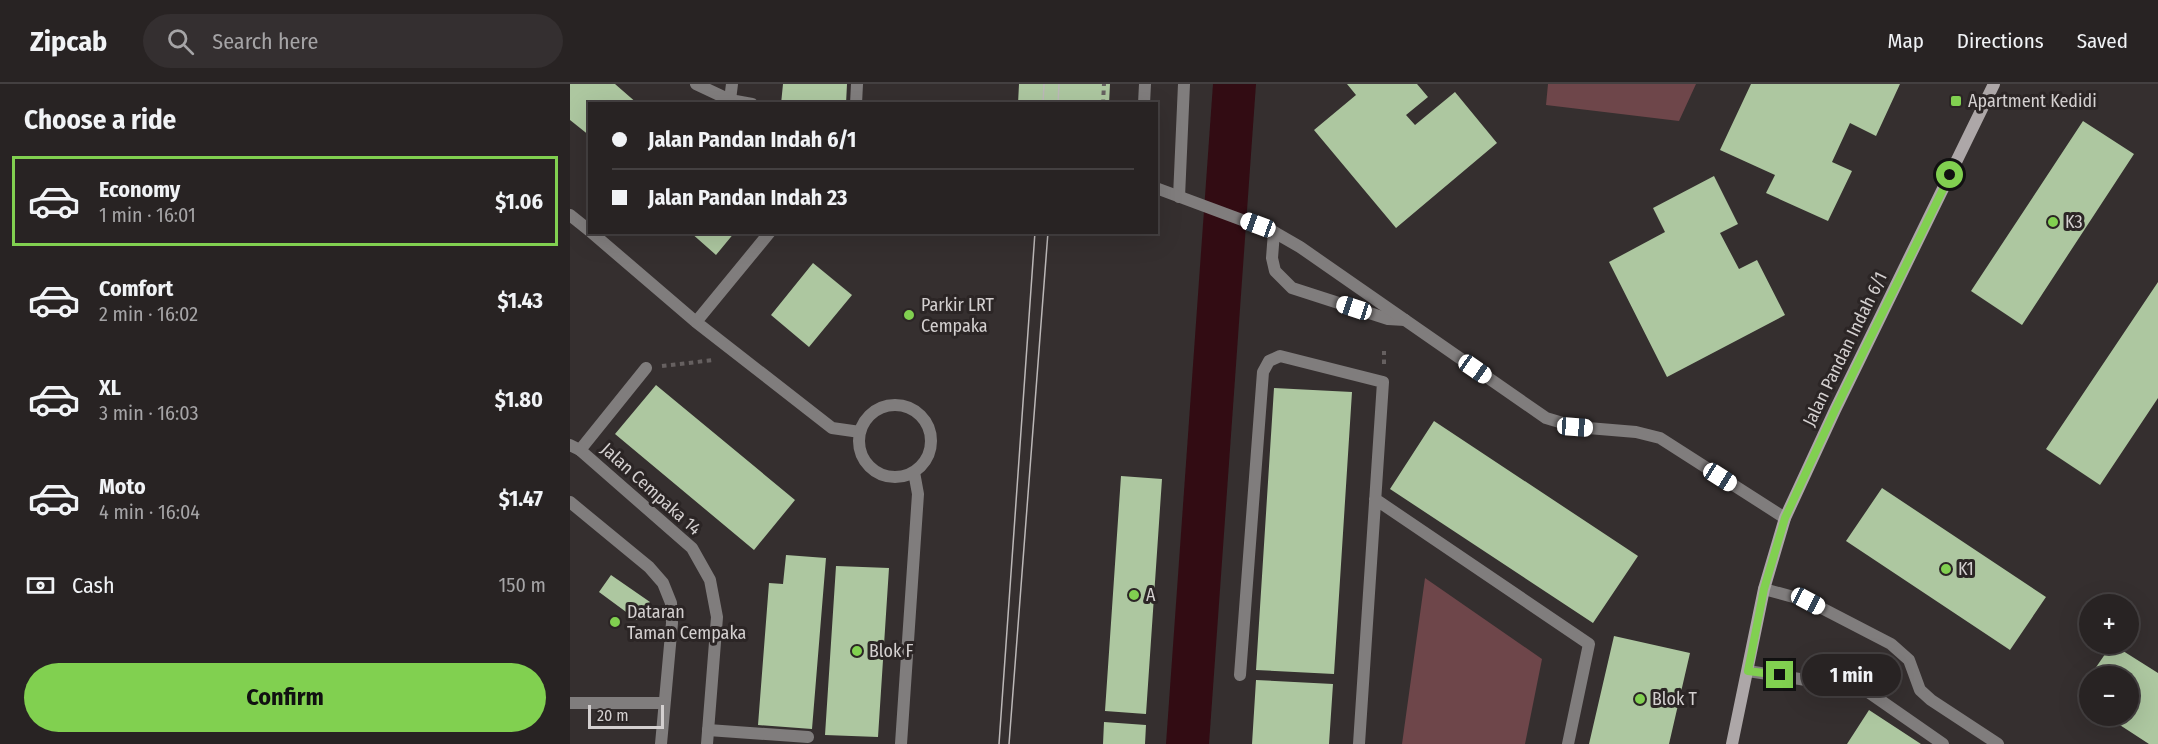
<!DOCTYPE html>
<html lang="en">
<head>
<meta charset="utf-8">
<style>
  body { margin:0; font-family:"Fira Sans Condensed",sans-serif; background:#342f30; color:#f1f3f6; height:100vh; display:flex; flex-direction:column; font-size:22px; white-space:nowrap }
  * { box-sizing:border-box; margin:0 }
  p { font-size:20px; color:#a5a4a6 }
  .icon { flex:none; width:33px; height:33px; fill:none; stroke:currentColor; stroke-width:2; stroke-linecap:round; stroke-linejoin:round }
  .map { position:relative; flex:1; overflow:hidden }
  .side { display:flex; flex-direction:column; background:#282323; width:570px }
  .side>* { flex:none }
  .top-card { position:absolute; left:18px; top:18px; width:570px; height:132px; border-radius:0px; box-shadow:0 6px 24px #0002,0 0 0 2px #444041; display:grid; align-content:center; height:132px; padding:0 24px; background:#282323 }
  .buttons { position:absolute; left:1509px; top:510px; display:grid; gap:12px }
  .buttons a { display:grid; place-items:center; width:60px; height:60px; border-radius:50%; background:#282323; box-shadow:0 6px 24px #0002,0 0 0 2px #444041; font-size:30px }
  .scale { position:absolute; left:18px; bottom:15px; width:76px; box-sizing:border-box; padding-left:6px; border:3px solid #d4d0d0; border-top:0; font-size:16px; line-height:21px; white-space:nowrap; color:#d4d0d0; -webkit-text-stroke:4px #2b2525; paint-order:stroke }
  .end { position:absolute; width:27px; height:27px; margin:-14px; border:8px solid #81d050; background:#111; box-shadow:0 0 0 3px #111 }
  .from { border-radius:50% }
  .bubble { position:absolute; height:42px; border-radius:21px; background:#282323; box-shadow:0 6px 24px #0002,0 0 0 2px #444041; font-size:20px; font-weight:700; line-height:42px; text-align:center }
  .car { position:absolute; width:18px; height:36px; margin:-18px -9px; border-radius:8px; box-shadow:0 0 4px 2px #0007; background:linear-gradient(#fff 24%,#345 0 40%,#fff 0 76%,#345 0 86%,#fff 0) }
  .top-card b { display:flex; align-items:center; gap:21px; height:57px; font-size:22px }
  .top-card b+b { border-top:2px solid #444041 }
  .top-card i { width:15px; height:15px; background:#f1f3f6 }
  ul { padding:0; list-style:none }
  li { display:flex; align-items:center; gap:18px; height:90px; margin:0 12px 9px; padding:0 12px; border:3px solid transparent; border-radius:0px }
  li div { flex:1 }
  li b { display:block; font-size:22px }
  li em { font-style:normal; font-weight:700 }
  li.active { border-color:#81d050 }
  li>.icon { width:54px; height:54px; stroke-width:1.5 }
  h2 { padding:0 24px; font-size:27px; line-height:72px }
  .pay { display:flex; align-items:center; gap:15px; height:66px; padding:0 24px; font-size:22px }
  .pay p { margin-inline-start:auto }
  .cta { display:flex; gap:12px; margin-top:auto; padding:12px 24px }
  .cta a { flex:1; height:69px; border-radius:36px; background:#81d050; color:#111; font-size:24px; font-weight:700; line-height:69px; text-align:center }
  header { display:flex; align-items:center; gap:36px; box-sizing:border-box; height:84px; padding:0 30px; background:#282323; border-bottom:2px solid #444041 }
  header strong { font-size:28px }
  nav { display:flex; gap:33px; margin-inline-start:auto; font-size:21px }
  .search { width:420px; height:54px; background:#342f30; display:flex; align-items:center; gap:15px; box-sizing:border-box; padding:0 21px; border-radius:33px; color:#a5a4a6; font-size:22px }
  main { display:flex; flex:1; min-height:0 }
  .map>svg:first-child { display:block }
  .green { fill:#6e464a }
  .water { fill:#320c13 }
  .building { fill:#adc7a0 }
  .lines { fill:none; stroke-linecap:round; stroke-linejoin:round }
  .path { stroke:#666060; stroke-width:4; stroke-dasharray:4.5 4.5; stroke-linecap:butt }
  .lane { stroke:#807d7d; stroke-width:12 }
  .street { stroke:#807d7d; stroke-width:12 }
  .secondary { stroke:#ada7a8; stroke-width:12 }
  .tram { stroke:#bcb8b8; stroke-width:1.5 }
  .route { stroke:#81d050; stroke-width:8 }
  .poi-dot { fill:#81d050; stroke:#2b2525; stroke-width:2 }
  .labels { text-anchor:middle; stroke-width:6; stroke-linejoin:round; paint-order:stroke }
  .poi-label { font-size:18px; fill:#d4d0d0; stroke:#2b2525; text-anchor:start }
  .street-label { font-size:18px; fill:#d4d0d0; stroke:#2b2525 }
</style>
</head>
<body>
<header>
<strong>Zipcab</strong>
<div class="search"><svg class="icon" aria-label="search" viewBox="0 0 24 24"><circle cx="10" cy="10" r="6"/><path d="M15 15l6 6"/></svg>Search here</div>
<nav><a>Map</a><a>Directions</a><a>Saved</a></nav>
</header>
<main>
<section class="side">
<h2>Choose a ride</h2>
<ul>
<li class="active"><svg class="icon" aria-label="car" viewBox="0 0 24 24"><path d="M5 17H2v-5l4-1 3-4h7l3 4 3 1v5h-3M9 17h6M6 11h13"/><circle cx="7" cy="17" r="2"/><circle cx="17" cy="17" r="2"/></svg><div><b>Economy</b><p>1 min · 16:01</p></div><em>$1.06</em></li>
<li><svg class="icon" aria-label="car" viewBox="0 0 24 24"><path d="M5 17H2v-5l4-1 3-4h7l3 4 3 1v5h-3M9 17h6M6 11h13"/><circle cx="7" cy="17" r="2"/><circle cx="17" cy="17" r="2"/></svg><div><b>Comfort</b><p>2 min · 16:02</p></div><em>$1.43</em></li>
<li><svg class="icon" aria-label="car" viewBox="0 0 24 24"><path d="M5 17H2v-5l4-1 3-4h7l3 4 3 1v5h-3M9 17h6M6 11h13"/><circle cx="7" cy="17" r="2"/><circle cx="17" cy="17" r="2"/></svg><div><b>XL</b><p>3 min · 16:03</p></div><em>$1.80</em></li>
<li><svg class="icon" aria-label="car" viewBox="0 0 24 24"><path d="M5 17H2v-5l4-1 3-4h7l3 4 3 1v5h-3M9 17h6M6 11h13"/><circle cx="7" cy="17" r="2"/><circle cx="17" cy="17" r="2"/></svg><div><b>Moto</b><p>4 min · 16:04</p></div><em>$1.47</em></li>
</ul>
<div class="pay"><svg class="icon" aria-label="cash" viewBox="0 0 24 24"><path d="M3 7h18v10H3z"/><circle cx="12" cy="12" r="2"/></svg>Cash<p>150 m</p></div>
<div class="cta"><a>Confirm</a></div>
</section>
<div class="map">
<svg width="1588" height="660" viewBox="0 0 1588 660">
  <rect width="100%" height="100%" fill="#352f2f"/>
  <path class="green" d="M978 0H1126L1109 37 976 21Z
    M855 494 972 575 955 660H832Z"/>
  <path class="water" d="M643 0H686L639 660H596Z"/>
  <path class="building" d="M0 0H45L68 20H20V52L0 36Z
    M213 0H277L276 20H211Z
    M449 0H540L539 20H448Z
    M777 0H847L858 13 836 31 845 41 885 8 927 59 826 144 744 46 786 11Z
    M1181 0H1330L1306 52 1280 39 1262 78 1282 87 1258 137 1196 109 1205 91 1150 66Z
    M1513 37 1564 70 1452 241 1401 207Z
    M1144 92 1168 140 1150 149 1169 185 1187 176 1215 231 1097 293 1039 178 1095 148 1083 124Z
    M120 148H165L146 171Z
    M243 179 282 211 239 263 201 231Z
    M1588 198V314L1530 401 1476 365Z
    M86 301 225 416 184 466 45 350Z
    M704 304 782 308 764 590 686 586Z
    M864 337 1068 472 1023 539 820 405Z
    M551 392 592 395 576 630 535 627Z
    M1312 404 1476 513 1440 566 1276 457Z
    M216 471 256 474 242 645 188 641 199 499 213 500Z
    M266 482 319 484 308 653 255 651Z
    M41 491 80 518 67 536 29 508Z
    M1044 552 1120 569 1099 660H1019Z
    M1542 560 1588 589V660H1579L1536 632H1558V592H1520Z
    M1520 593V620L1507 612Z
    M686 596 763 600 759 660H682Z
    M1299 626 1351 660H1277Z
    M534 638 576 641 575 660H533Z"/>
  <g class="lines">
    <path class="path" d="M533 20 534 0
      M814 280V267
      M92 282 144 276"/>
    <path class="lane" d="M160 20V16L182 20
      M286 20 287 0
      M574 20 575 0
      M609 113 614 0
      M704 148 702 174 705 187 722 204 818 235 835 236
      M10 366 76 284
      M805 415 1019 560 998 660
      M1194 505 1238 517 1321 560 1339 576 1350 606 1361 616 1428 660
      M670 591 693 288 699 277 710 272 813 298 789 660
      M138 646 238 653"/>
    <path class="street" d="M126 0 160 16 162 0
      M586 104 704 148 730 163 976 334 1006 343 1066 348 1090 354 1215 434
      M0 131 20 147
      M21 148 126 238 262 344 290 348
      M126 238 200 148
      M289 357a36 36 0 1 1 72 0a36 36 0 1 1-72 0Z
      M0 361 10 366 122 464 140 496 147 533 137 660
      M0 418 79 483 93 499 101 519 102 539 91 660
      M1178 587 1294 605 1373 660
      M0 619H94
      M331 660 348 410 344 388"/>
    <path class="secondary" d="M1162 660 1194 505 1215 434 1265 326 1424 0"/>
    <path class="tram" d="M473 20 474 0
      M488 20 489 0
      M429 660 465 148
      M439 660 478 148"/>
  </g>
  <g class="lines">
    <path class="route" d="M1210 591 1178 587 1194 505 1215 434 1265 326 1380 91"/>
  </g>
  <g class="poi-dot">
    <rect x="1380" y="11" width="12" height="12" rx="3"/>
    <circle cx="1483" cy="138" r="6"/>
    <circle cx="339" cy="231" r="6"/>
    <circle cx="1376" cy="485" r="6"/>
    <circle cx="564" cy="511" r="6"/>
    <circle cx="45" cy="538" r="6"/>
    <circle cx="287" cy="567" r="6"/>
    <circle cx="1070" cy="615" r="6"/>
  </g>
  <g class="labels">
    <g class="poi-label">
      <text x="1398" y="23">Apartment Kedidi</text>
      <text x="1495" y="144">K3</text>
      <text x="351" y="227">Parkir LRT<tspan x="351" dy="21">Cempaka</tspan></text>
      <text x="1388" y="491">K1</text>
      <text x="576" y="517">A</text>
      <text x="57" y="534">Dataran<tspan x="57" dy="21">Taman Cempaka</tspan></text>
      <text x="299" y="573">Blok F</text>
      <text x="1082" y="621">Blok T</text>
    </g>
    <g class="street-label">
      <text transform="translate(1275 265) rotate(-64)" y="6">Jalan Pandan Indah 6/1</text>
      <text transform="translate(81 405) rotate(42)" y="6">Jalan Cempaka 14</text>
    </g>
  </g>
</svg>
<div class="buttons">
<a>+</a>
<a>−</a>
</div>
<div class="scale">20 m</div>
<i class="end from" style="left:1380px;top:91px"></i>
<i class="end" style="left:1210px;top:591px"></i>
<div class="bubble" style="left:1232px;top:570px;width:99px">1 min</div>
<i class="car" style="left:688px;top:141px;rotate:290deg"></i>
<i class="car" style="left:784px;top:224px;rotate:288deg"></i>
<i class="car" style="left:905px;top:285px;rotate:125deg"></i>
<i class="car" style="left:1005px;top:343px;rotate:94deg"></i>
<i class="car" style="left:1150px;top:393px;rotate:122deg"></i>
<i class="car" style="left:1238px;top:517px;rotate:118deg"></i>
<div class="top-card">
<b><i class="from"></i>Jalan Pandan Indah 6/1</b>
<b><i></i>Jalan Pandan Indah 23</b>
</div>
</div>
</main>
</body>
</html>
